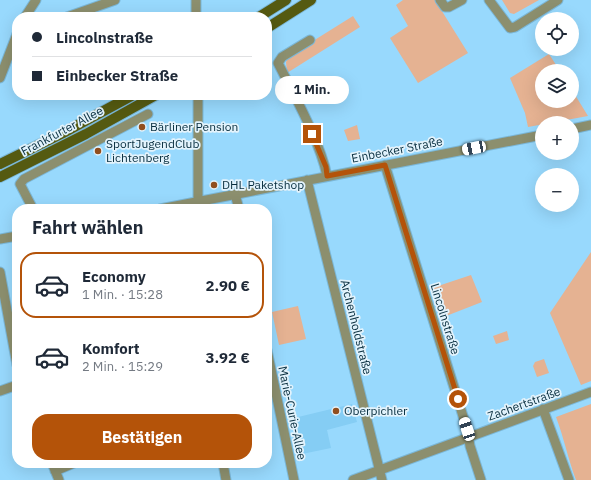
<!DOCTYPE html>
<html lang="de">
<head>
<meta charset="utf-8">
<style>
  body { margin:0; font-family:"IBM Plex Sans",sans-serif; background:#f6f6f7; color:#1f2937; height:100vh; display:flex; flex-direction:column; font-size:15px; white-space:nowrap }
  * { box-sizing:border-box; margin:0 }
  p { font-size:13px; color:#747a83 }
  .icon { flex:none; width:22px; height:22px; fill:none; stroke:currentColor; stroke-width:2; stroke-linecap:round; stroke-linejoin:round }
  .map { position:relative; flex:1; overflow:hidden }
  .sheet { position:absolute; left:12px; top:204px; width:260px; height:264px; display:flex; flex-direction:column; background:#fff; border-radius:16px; box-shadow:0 4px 16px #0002 }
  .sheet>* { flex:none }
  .hud { position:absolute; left:12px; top:12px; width:260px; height:88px; border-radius:16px; box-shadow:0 4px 16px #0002; display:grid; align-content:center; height:88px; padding:0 20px; background:#fff }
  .fabs { position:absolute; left:535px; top:12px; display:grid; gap:8px }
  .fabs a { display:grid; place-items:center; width:44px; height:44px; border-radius:50%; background:#fff; box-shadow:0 4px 16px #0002; font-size:20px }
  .end { position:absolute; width:18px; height:18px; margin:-9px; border:5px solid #b45309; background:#fff; box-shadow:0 0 0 2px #fff }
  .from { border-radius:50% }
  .bubble { position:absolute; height:28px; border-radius:14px; background:#fff; box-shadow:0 4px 16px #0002; font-size:13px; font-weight:700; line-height:28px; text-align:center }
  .car { position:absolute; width:12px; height:24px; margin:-12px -6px; border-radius:5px; box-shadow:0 0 3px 1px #0007; background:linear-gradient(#fff 24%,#345 0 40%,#fff 0 76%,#345 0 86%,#fff 0) }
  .hud b { display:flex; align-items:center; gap:14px; height:38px; font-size:15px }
  .hud b+b { border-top:1px solid #e0e1e3 }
  .hud i { width:10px; height:10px; background:#1f2937 }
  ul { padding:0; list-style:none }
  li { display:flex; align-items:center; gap:12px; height:66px; margin:0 8px 6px; padding:0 12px; border:2px solid transparent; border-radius:16px }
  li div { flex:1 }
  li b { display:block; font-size:15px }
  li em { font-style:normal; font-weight:700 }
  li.active { border-color:#b45309 }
  li>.icon { width:36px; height:36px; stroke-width:1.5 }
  h2 { padding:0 20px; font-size:18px; line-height:48px }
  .primary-button { display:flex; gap:8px; margin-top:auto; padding:8px 20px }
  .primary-button a { flex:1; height:46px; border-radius:16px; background:#b45309; color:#fff; font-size:16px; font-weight:700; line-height:46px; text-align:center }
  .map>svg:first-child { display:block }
  .built { fill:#85cdf4 }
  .green { fill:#e5b292 }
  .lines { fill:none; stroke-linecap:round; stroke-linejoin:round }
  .minor-casing { stroke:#7bb7d7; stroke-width:11 }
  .major-casing { stroke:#7bb7d7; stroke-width:12 }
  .minor { stroke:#8c8f6e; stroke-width:9 }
  .major { stroke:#555a11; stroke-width:10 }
  .route { stroke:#b45309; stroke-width:5 }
  .poi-dot { fill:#914e1e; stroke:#e3f3fc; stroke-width:1.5 }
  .labels { text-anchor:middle; stroke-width:3.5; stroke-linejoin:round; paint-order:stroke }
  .poi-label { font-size:12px; fill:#082e3f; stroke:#e3f3fc; text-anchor:start }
  .street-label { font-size:12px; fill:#082e3f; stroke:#e3f3fc }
</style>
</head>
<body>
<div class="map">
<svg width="591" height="480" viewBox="0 0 591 480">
  <rect width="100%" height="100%" fill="#98d9fd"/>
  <path class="built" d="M352 404 357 422 327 430 331 448 302 454 294 418Z"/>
  <path class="green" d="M403 0H435L468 53 418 83 390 38 408 26 396 5Z
    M502 0H539L514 14 510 13Z
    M353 16 360 27 287 73 286 62 289 56Z
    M549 54 560 71H542V101H572V90L588 116 528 127 525 113 510 78Z
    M357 125 360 139 348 141 344 130Z
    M591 252V381L581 385 550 313Z
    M471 275 482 302 441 318 432 288Z
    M298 306 306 339 279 345 272 312Z
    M507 331 509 340 496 344 493 336Z
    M544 359 549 373 537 377 533 366 535 362Z
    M591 404V480H576C568 459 564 438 556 417Z"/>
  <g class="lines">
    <g class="minor-casing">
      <path id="minor" d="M440 0 445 7H449L462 0
        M489 0 510 28 515 27 558 0
        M25 17 36 0
        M67 17 115 0
        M196 17V0
        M310 40 282 57 278 63C294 95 320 141 327 176
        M0 78 17 34
        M198 95V209
        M572 129 591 125
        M385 165 467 429 470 446 481 480
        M307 180 382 480
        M235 194 239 209
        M33 209 20 184 24 179 148 114
        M160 209 542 135
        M0 239 17 236
        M0 272 17 365
        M267 350 294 480
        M0 391 17 385
        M543 409 569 480
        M52 463 59 480
        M223 463 226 480
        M55 471 74 463
        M353 480 591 392"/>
    </g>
    <g class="major-casing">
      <path id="major" d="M259 17 286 0
        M267 28 311 0
        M0 164 63 133 133 95
        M0 177 86 134 156 95"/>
    </g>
    <use href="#minor" class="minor"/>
    <use href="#major" class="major"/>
  </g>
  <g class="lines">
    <path class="route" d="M312 134 326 167 327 176 385 165 458 399"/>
  </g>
  <g class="poi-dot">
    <circle cx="142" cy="127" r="4"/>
    <circle cx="98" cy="151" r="4"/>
    <circle cx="214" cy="185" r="4"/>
    <circle cx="336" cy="411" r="4"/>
  </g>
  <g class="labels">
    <g class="poi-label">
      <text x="150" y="131">Bärliner Pension</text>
      <text x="106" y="148">SportJugendClub<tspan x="106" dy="14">Lichtenberg</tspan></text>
      <text x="222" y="189">DHL Paketshop</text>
      <text x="344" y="415">Oberpichler</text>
    </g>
    <g class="street-label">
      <text transform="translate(62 131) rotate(-28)" y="4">Frankfurter Allee</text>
      <text transform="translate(397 150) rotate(-11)" y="4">Einbecker Straße</text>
      <text transform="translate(445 319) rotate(73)" y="4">Lincolnstraße</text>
      <text transform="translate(356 327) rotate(76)" y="4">Archenholdstraße</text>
      <text transform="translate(524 404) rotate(-20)" y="4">Zachertstraße</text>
      <text transform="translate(292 413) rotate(78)" y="4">Marie-Curie-Allee</text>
    </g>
  </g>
</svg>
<div class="fabs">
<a><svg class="icon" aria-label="locate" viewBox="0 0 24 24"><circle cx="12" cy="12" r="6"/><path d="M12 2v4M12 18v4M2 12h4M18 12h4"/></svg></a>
<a><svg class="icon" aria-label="layers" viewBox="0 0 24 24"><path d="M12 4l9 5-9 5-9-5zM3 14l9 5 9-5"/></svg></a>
<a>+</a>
<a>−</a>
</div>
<i class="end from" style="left:458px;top:399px"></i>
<i class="end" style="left:312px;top:134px"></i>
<div class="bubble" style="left:275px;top:76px;width:74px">1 Min.</div>
<i class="car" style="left:474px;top:148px;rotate:259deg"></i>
<i class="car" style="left:467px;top:429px;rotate:342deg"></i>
<div class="hud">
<b><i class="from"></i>Lincolnstraße</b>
<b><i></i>Einbecker Straße</b>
</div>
<section class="sheet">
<h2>Fahrt wählen</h2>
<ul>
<li class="active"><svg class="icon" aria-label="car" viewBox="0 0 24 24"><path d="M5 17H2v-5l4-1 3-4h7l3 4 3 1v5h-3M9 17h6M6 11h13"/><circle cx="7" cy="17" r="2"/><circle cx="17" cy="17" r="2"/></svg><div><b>Economy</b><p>1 Min. · 15:28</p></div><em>2.90 €</em></li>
<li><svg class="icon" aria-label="car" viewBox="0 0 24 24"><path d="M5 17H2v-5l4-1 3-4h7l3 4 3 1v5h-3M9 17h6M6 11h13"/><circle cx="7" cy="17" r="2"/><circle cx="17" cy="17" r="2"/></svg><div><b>Komfort</b><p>2 Min. · 15:29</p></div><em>3.92 €</em></li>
</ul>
<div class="primary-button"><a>Bestätigen</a></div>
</section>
</div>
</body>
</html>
